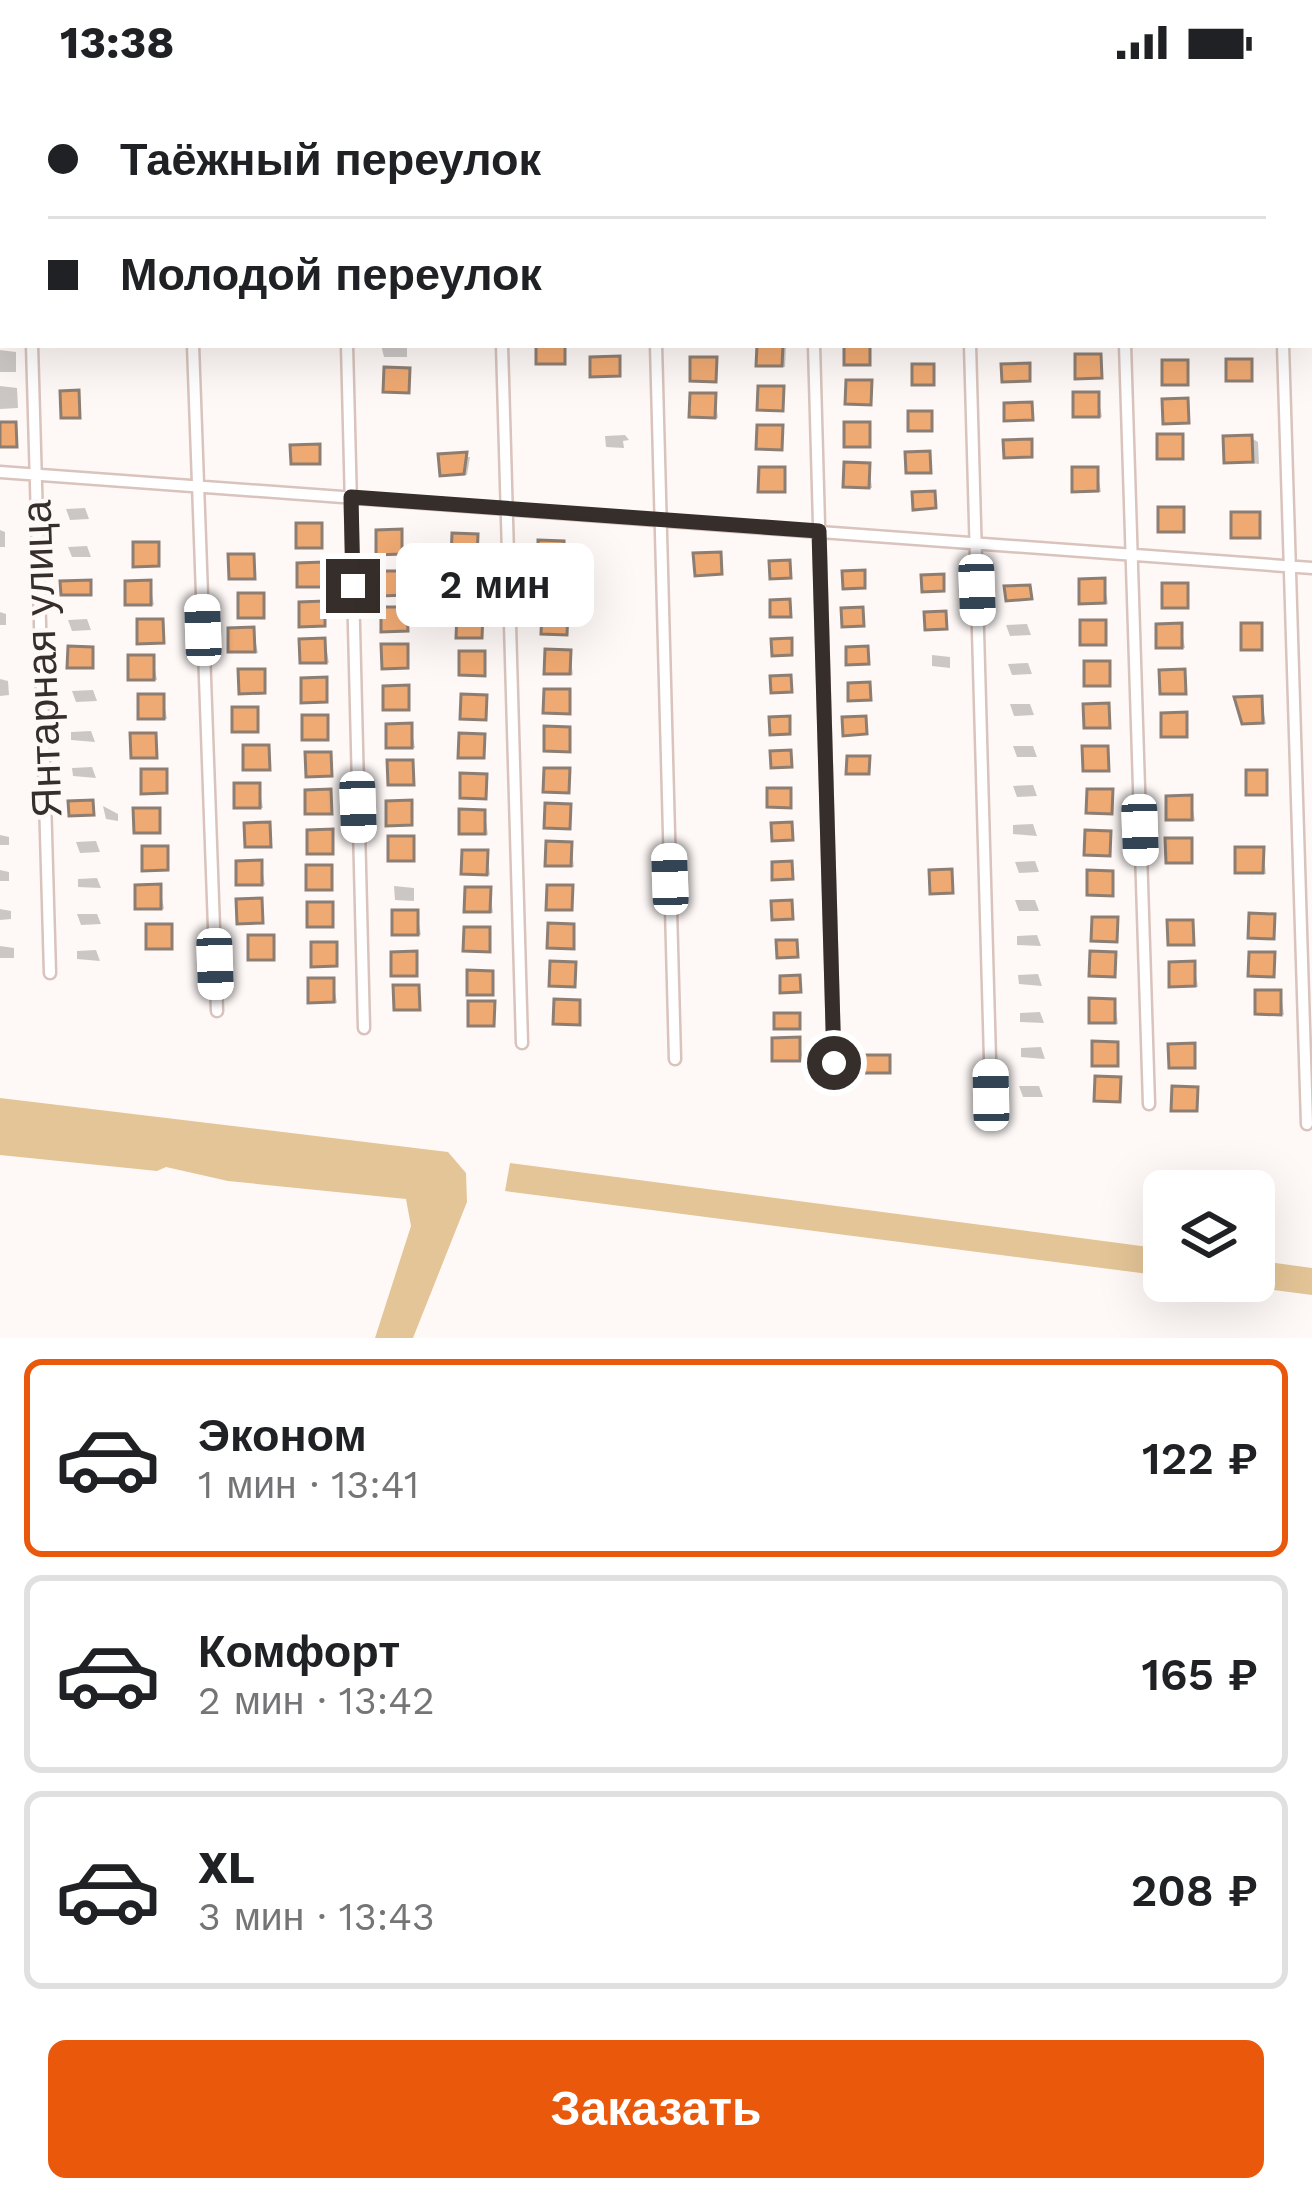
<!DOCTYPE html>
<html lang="ru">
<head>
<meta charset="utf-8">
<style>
  body { margin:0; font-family:"Work Sans",sans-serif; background:#f6f6f6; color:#202124; height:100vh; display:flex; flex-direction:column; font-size:45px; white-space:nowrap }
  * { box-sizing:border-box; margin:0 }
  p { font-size:39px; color:#757577 }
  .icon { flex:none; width:66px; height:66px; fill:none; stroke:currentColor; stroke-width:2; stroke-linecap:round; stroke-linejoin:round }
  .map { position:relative; height:1254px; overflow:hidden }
  .sheet { display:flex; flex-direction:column; background:#fff; flex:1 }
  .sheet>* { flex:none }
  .hud { position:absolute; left:0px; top:0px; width:1314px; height:264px; box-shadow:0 12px 48px #0002; display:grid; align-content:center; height:264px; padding:0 48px; background:#fff }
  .fabs { position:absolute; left:1143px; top:1086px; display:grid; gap:24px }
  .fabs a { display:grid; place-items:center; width:132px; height:132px; border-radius:18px; background:#fff; box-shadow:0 12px 48px #0002; font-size:60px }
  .end { position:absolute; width:54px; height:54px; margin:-27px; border:15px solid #362e2b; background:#fff; box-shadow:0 0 0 6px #fff }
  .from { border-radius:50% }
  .bubble { position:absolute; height:84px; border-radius:18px; background:#fff; box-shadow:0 12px 48px #0002; font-size:39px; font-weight:600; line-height:84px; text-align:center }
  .car { position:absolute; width:36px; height:72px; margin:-36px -18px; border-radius:15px; box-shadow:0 0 9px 3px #0007; background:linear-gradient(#fff 24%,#345 0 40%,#fff 0 76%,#345 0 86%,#fff 0) }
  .hud b { display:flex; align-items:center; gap:42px; height:114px; font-size:45px }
  .hud b+b { border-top:3px solid #e0e0e0 }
  .hud i { width:30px; height:30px; background:#202124 }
  ul { padding:21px 0 0; list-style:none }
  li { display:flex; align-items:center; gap:36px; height:198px; margin:0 24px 18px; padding:0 24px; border:6px solid #e0e0e0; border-radius:18px }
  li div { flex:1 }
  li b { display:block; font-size:45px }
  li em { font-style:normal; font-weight:600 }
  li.active { border-color:#ea580c }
  li>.icon { width:108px; height:108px; stroke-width:1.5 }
  .button { display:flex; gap:24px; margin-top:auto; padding:24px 48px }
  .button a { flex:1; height:138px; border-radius:18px; background:#ea580c; color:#fff; font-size:48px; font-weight:600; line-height:138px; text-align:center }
  .status { display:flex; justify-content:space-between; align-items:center; height:84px; padding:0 60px; background:#fff; direction:ltr }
  .status svg { height:33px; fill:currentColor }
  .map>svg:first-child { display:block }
  .green { fill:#e4c597 }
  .shadow { fill:#0003 }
  .building { fill:#efa972; stroke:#8e7e72; stroke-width:3 }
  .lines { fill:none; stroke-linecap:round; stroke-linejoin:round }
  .minor-casing { stroke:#d9c3bc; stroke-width:15 }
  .minor { stroke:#fff; stroke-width:10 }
  .route { stroke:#362e2b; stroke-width:15 }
  .labels { text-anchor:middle; stroke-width:9; stroke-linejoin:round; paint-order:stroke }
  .street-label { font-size:42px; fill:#362e2b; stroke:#fef9f7 }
</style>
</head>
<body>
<div class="status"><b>13:38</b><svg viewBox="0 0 49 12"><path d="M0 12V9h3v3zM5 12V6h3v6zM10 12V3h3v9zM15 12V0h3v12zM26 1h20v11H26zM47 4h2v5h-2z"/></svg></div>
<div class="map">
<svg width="1312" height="1254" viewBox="0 0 1312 1254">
  <rect width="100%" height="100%" fill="#fef9f7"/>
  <path class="green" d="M0 1014 448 1068 466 1089 467 1118 413 1254H375L411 1142 406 1115 228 1097 166 1083 157 1087 0 1071Z
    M510 1079 1164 1165V1192L505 1107Z
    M1254 1176 1312 1184V1211L1206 1197H1254Z"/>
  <path class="shadow" d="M63 0H89V3H63Z
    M376 0H402V3H376Z
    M381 261H407V273H384Z
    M760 261 786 263 785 283 759 280Z
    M0 266 16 268V288H0Z
    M0 302 17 304 18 324 0 325Z
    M1098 311 1102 333 1076 331Z
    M715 312 718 334 692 332Z
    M625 351 629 356 623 357 624 364 606 363 605 352Z
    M1251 354 1258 358 1259 380 1227 377Z
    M441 373H470L467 391 442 390Z
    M869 382 872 404 846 402Z
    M1097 386 1101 408 1075 406Z
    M66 425 85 424 89 435 70 436Z
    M0 446 5 448V463H0Z
    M68 463 87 462 91 473H72Z
    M566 492 569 514 543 511Z
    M1104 497 1108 520 1082 518Z
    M150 499 154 521 128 520Z
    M0 528 6 530V541H0Z
    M68 536 87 535 91 546 72 547Z
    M1006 541 1027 540 1031 551 1010 552Z
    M1181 542 1185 564 1159 563Z
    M253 546 258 569 231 567Z
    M325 557 329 579 303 578Z
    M570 569 573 591 547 588Z
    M932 571 950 573V584L932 582Z
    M153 574 157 596 131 595Z
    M1008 580 1028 579 1032 590 1012 591Z
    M0 595 8 597 9 611 0 612Z
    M72 607 93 606 97 617 76 618Z
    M163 613 167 635 141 633Z
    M1261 615 1266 640 1244 638Z
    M1010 620H1030L1034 631 1014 632Z
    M411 642 415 664 389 663Z
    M91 647 95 658 71 656V648Z
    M1013 662H1033L1037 673H1017Z
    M92 683 96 694 73 692 72 684Z
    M259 702 263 724 237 723Z
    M1013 702 1033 701 1037 712 1017 713Z
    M1191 714 1195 737 1169 735Z
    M103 722 118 730V737L106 735Z
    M485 729 488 751 462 748Z
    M1033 740 1037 752 1013 750V741Z
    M0 751 9 753V761H0Z
    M76 758 96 757 100 768 80 769Z
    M571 761 574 783 548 780Z
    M1263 766 1266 790 1238 788Z
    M487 769 490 791 464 789Z
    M1015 778 1035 777 1039 788 1019 789Z
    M261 779 265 801 239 800Z
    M0 786 9 788V797H0Z
    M97 794 101 804 78 803V795Z
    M394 802 414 804V817L395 816Z
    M160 803 164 825 138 824Z
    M490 806 493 829 467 826Z
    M1015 816H1035L1039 827H1019Z
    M0 825 11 827V835L0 836Z
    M417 829 421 851 395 849Z
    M77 830H97L101 840 81 841Z
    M1037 851 1041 862 1017 861V852Z
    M0 862 14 864V874H0Z
    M96 866 100 877 77 875V867Z
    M1194 880 1198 903 1172 901Z
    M1038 890 1042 902 1019 900 1018 891Z
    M333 897 337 919 311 917Z
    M1281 909 1284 931 1258 929Z
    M1115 918 1118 940 1092 937Z
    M1040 928 1044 939 1020 938V929Z
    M799 956 803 978 775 976Z
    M1041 963 1045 975 1021 973V964Z
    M1019 1002H1039L1043 1013H1023Z"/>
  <path class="building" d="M536 261H565V280H536Z
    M757 261H783L782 282H756Z
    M844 261H870V281H844Z
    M1075 270H1101L1102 294 1075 295Z
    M620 272V292L590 293V273Z
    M690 273H717L716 298 690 297Z
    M1226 275H1252V297H1226Z
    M1162 276H1188V301H1162Z
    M1030 279V297L1002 298 1001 280Z
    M912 280H934V301H912Z
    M384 283 410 284 409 309 383 308Z
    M846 296H872L871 321 845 320Z
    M758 302H784L783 327 757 326Z
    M79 306 80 334H61L60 307Z
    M1073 308H1099V333H1073Z
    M690 309H716L715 334 689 333Z
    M1188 314 1189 339 1163 340 1162 315Z
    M1032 318 1033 336 1004 337V319Z
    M908 327H932V347H908Z
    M0 338H16L17 363H0Z
    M844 338H870V363H844Z
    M757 341H783L782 366 756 365Z
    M1157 350H1183V375H1157Z
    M1252 351 1253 378 1224 379 1223 352Z
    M1032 355V373L1004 374 1003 356Z
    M320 360V380H291L290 361Z
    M930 367 931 389H906L905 368Z
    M467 368 464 390 440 392 438 370Z
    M844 378 870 379 869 404 843 403Z
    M759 383H785V408H758Z
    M1072 383H1098V407L1072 408Z
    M935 407 936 424 913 426 912 408Z
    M1158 423H1184V448H1158Z
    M1231 428H1260V454H1231Z
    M296 439H322V464H296Z
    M402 445V470L376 471V446Z
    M452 449 478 450 477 475 451 474Z
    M538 456 564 457V482L538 481Z
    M133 458H159V482L133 483Z
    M721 468 722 490 695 492 693 469Z
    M228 470H254L255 495H229Z
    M790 476 791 494 770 495 769 477Z
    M323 478V503H297V479Z
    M865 486V504L843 505 842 487Z
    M380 487H406L407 511 381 512Z
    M541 488 567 489 566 513H540Z
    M944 490V507L922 508 921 491Z
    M459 493 485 494V519L459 518Z
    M1105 494V519L1079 520V495Z
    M91 496V511H61L60 497Z
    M151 496V521H125V497Z
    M1162 499H1188V524H1162Z
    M1030 501 1032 515 1006 517 1004 502Z
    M238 509H264V534H238Z
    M790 515 791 533H770V516Z
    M325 517V542L299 543V518Z
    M381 523H407L408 547 381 548Z
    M863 523 864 542 842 543 841 524Z
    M542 525 568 526 567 551 541 550Z
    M946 527 947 545 925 546 924 528Z
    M457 529H483L482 554H456Z
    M137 535H163L164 559 137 560Z
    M1080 536H1106V561H1080Z
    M1182 539V564H1156V540Z
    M1241 539H1262V566H1241Z
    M254 543 255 568H228V544Z
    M325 554 326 579H300L299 555Z
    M792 554V571L772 572 771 555Z
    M381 560H408V584L382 585Z
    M68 562 93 563V584H67Z
    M868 562 869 580 846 581V563Z
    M545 565 571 566 570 590H544Z
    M459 567H485V592L459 591Z
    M128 571H154V596H128Z
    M1084 577H1110V602H1084Z
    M238 585H265V609L239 610Z
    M1185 585 1186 610H1160L1159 586Z
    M791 591 792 608 771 609 770 592Z
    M327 593V618L301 619V594Z
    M870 598 871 616 848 617V599Z
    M409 601V626H383V602Z
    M544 605H570V630L543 629Z
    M138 610H164V635H138Z
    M461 610 487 611 486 636 460 635Z
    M1262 612 1263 639 1242 640 1234 613Z
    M1109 619 1110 644H1084L1083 620Z
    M232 623H258V648H232Z
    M1187 628V653H1161V629Z
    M302 631H328V656H302Z
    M790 632V650L770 651 769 633Z
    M866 632 867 650 843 652 842 633Z
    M412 639V664H386V640Z
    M544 642 570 643V668L544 667Z
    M130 649H156L157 674H131Z
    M459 649 485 650 484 674H458Z
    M243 661H269L270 686H243Z
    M1082 662H1108L1109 687H1083Z
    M791 666 792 683 771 684 770 667Z
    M305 668H331L332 692 306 693Z
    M847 672H870L869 690H846Z
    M387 676H413L414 701H388Z
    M544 684H570L569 709 543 708Z
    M141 685H167V709L141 710Z
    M1246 686H1267V711H1246Z
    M460 689 487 690 486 715 460 714Z
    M234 699H260V724H234Z
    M767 704H791V724L767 723Z
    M331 705 332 730H305V706Z
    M1087 705H1113L1112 730 1086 729Z
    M1192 711V736H1166V712Z
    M93 716 94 731 69 732 68 717Z
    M412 716V741L386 742V717Z
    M545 719 571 720 570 745 544 744Z
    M133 724H160V749H134Z
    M459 725 485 726V750H459Z
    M270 738 271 763H245L244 739Z
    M792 738 793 756 772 757 771 739Z
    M333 745V770H307V746Z
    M1085 746 1111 747 1110 772 1084 771Z
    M388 752H414V777H388Z
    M1165 754H1192V779H1166Z
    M546 757 572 758 571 782H545Z
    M142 762H168V786L142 787Z
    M1235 763H1264L1263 789H1235Z
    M462 766H488L487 791 461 790Z
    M262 776V801H236V777Z
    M792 777 793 795 772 796V778Z
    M306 781H332V806H306Z
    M952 785 953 809 930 810 929 786Z
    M1087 786 1113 787V812L1087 811Z
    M161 800V825H135V801Z
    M547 801H573L572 826H546Z
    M465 803H491L490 828H464Z
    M262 814 263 839 237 840 236 815Z
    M792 816 793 835 772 836 771 817Z
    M307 818H333V843H307Z
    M392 826H418V851H392Z
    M1249 829 1275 830 1274 855 1248 854Z
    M1092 833H1118L1117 858 1091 857Z
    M1167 836H1193L1194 861H1168Z
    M548 839 574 840V865L547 864Z
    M146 840H172V865H146Z
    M464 843H490V868L463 867Z
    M248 851H274V876H248Z
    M776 856H797L798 873 777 874Z
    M311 858H337V882L311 883Z
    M417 867V892H391V868Z
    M1090 867 1116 868 1115 893 1089 892Z
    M1249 868H1275L1274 893 1248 892Z
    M550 877 576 878 575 903 549 902Z
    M1195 877V902L1169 903V878Z
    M467 886 493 887V911H467Z
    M800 891 801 908 780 909V892Z
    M308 894H334V918L308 919Z
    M393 901H419L420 926H394Z
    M1255 906H1281V931L1255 930Z
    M1089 914 1115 915V939H1089Z
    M554 915 580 916V941L553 940Z
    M468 917H495L494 942H468Z
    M774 929H800V945H774Z
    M800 953V977H772V954Z
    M1092 957 1118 958V982H1092Z
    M1195 959V984H1169L1168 960Z
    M863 971H890V989H864Z
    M1095 992 1121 993 1120 1018 1094 1017Z
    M1172 1002 1198 1003 1197 1027H1171Z"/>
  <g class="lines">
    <g class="minor-casing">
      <path id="minor" d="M25 0V3
        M184 0V3
        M338 0V3
        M494 0V3
        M649 0V3
        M806 0V3
        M963 0V3
        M1117 0V3
        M1276 0 1277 3
        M32 261 50 889
        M193 261 217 927
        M347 261 364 944
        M502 261 522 959
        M656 261 675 975
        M814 261 834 979
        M970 261 991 1011
        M1125 261 1149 1020
        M1283 261 1307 1040
        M0 388 1312 484"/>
    </g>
    <use href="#minor" class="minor"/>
  </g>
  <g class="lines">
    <path class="route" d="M353 502 351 413 819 447 834 979"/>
  </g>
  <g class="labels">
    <g class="street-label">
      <text transform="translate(41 575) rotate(-92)" y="15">Янтарная улица</text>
    </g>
  </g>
</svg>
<div class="fabs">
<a><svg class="icon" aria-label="layers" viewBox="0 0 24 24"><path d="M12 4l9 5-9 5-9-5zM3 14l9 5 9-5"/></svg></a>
</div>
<i class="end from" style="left:834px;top:979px"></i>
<i class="end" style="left:353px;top:502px"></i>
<div class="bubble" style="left:396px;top:459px;width:198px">2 мин</div>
<i class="car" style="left:977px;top:506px;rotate:178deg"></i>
<i class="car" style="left:203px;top:546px;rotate:358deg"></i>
<i class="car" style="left:358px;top:723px;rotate:178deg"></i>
<i class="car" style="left:1140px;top:746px;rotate:178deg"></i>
<i class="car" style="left:670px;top:795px;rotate:358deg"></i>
<i class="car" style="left:215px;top:880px;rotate:178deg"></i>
<i class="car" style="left:991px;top:1011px;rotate:359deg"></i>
<div class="hud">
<b><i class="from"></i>Таёжный переулок</b>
<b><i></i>Молодой переулок</b>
</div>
</div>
<section class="sheet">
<ul>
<li class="active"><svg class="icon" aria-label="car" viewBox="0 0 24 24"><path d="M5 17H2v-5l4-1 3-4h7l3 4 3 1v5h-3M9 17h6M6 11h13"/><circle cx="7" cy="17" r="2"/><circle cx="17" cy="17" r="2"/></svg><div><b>Эконом</b><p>1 мин · 13:41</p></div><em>122 ₽</em></li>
<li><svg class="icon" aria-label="car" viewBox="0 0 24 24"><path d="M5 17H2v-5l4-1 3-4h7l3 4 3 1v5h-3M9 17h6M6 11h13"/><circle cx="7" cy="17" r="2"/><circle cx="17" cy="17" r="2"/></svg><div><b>Комфорт</b><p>2 мин · 13:42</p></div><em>165 ₽</em></li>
<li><svg class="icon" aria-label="car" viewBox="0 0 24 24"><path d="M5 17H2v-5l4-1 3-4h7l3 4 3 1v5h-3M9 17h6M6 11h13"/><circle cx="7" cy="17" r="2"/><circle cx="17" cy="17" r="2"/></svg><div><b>XL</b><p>3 мин · 13:43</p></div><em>208 ₽</em></li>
</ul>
<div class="button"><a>Заказать</a></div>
</section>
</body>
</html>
